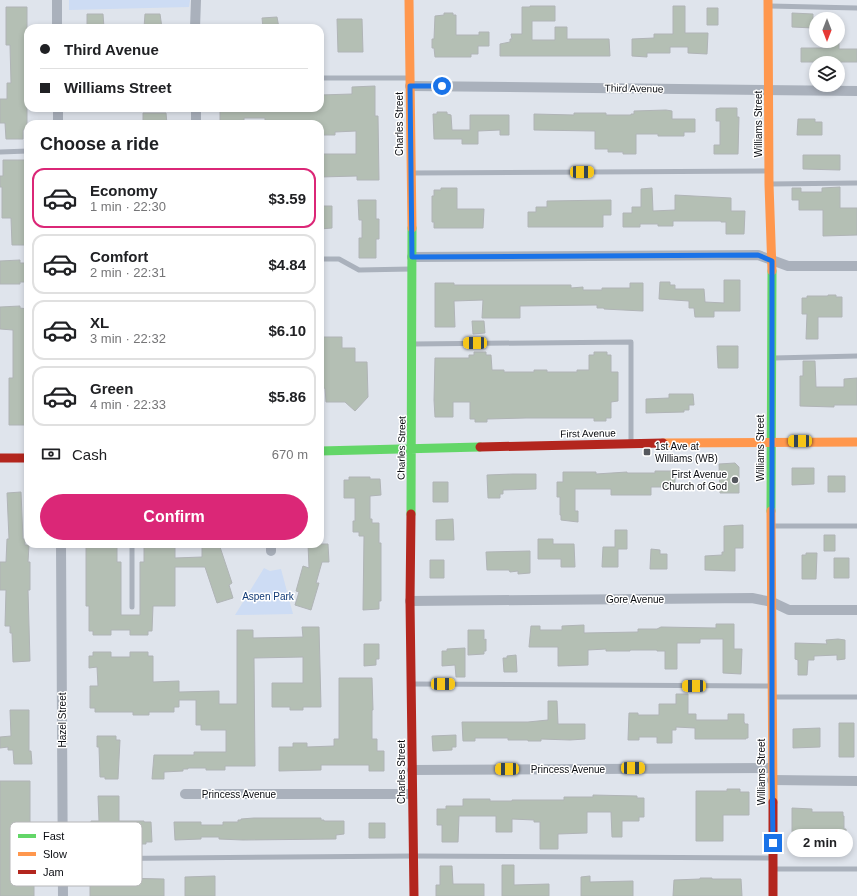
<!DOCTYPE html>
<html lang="en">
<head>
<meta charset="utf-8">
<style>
  body { margin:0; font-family:Arial,sans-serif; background:#f6f6f6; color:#202124; height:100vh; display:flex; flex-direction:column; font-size:15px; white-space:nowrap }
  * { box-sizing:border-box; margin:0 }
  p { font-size:13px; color:#757577 }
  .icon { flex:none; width:22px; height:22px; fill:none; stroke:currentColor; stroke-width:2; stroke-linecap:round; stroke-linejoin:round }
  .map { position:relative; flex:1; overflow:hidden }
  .sheet { position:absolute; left:24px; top:120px; width:300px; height:428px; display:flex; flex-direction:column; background:#fff; border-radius:12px; box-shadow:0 2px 6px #0003 }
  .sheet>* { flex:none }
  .guide { position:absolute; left:24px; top:24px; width:300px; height:88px; border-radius:12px; box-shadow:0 2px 6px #0003; display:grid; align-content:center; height:88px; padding:0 16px; background:#fff }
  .needle { width:26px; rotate:180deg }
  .controls { position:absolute; left:809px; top:12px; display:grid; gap:8px }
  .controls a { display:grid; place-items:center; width:36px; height:36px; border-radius:50%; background:#fff; box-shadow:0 2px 6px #0003; font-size:20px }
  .end { position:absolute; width:18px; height:18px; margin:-9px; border:5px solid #1a73e8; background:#fff; box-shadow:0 0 0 2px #fff }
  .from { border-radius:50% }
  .bubble { position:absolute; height:28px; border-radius:14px; background:#fff; box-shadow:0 2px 6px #0003; font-size:13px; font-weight:600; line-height:28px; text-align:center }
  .car { position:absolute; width:12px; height:24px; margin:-12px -6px; border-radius:5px; box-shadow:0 0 3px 1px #0007; background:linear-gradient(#f5c518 24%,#345 0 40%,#f5c518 0 76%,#345 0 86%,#f5c518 0) }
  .guide b { display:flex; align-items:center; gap:14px; height:38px; font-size:15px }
  .guide b+b { border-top:1px solid #e0e0e0 }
  .guide i { width:10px; height:10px; background:#202124 }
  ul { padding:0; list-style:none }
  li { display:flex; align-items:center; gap:12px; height:60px; margin:0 8px 6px; padding:0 8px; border:2px solid #e0e0e0; border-radius:12px }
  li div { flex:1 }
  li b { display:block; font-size:15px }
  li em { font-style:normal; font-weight:600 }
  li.selected { border-color:#db2777 }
  li>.icon { width:36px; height:36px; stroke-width:1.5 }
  h2 { padding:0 16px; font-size:18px; line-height:48px }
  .pay { display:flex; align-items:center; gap:10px; height:44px; padding:0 16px; font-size:15px }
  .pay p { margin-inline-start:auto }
  .button { display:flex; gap:8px; margin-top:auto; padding:8px 16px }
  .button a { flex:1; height:46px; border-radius:24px; background:#db2777; color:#fff; font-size:16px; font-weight:600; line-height:46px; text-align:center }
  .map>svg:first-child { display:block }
  .green { fill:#cddcf4 }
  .building { fill:#b4bfb4; stroke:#b0b4b6 }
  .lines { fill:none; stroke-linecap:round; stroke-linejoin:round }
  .lane { stroke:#aab1bc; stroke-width:5 }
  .street { stroke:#aab1bc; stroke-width:10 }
  .fast { stroke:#63d668; stroke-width:9 }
  .slow { stroke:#ff974d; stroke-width:9 }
  .jam { stroke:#b3261e; stroke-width:9 }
  .route { stroke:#1a73e8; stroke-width:5 }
  .poi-dot { fill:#55585e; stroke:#fff; stroke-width:1.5 }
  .labels { text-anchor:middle; stroke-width:3; stroke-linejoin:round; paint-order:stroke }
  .street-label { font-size:10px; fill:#0a0c11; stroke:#fff }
  .poi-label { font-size:10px; fill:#0a0c11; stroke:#fff; text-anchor:start }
  .park-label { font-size:10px; fill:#103975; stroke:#fff }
  .key { fill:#fff; stroke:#b6b6b8; stroke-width:1 }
  .key-label { font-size:11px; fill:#0a0c11 }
</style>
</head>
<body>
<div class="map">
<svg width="857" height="896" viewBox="0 0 857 896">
  <rect width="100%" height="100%" fill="#dfe4ec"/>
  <path class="green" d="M69 0H190L189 7 69 10Z
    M264 568 270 571 281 569 293 614 235 615Z"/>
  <path class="building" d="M530 6H555V21H532V40H555V27H567V39H609L610 56H500V44L510 42V39H512L511 34H522V7H530Z
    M673 6H685V33H708L707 54 688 53V47H670V53H647V57L632 56V39L654 38V34H673Z
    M6 7H27V129L23 130V139H6L5 123H0V99H7V83H11L10 45H6Z
    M707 8H718V25H707Z
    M444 13H453V15H456V35H479V32H489V46H478V54H471V57H435L434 48H432V39H434L435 16 444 15Z
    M792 13 813 14V28L792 27Z
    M87 14H103L104 28H87Z
    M145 14H160L162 28H144Z
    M277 17 279 28H263L262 18Z
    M337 19H362L363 52H338Z
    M829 41H839V49H857V62H801V48H829Z
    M375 86V116H378L379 180H357V176L320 177V154H356V131L335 132V135H320V124H265V118H244V124H220V108H320V95L352 94V87Z
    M720 108H737V117H739L738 154H714V145H720V121H716V109Z
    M666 110 672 111V119H695V132H684V136H658V134H636V154H623V152H608V149H595V131L534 130V114L574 115V113H606V115H631V114H634V111Z
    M437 112H447V114L451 115 452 130H470V115H509V135H500V130L478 131V144H462V139H434L433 114H437Z
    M143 113H166L167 124H143Z
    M798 119H815V122H822V135H797Z
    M803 155H840V170L803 169Z
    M3 160H27L28 245H12L11 218H2V187H0V176H3Z
    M840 187V208H857V235L823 236V210H799V200H792V188H801V192H822V188Z
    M441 188H457V209H484L483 228H434V222H432V196H434V190H441Z
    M652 188 653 211 675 210V195L731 198V211H745L744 234H726V222H721V221H673V226H658V224H640V227H623V213H632V207H641V189Z
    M358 200H376V219H379V239H376V258H359V238H362V220H359Z
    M611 200V215H603V227H528V212H536V207H547V201Z
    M320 206H332V228L320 229Z
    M20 260V263H28V282H20V284H0V261Z
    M724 280H740V311H714V317H695L694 308H689V301L659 299 660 282H670V285H675V289H704L705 302 724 303Z
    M435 283H454V285H571V288L583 287V290H602V288H630V283H643V311L604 309V308H597V305L520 306V318H482L483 300 454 301 455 327H435Z
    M828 295H836V297H842V317H818V339H806L807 314H802V298H807V296H828Z
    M20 306V308L28 309V425H9V378H13V330L0 329V307Z
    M472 321H484L485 333 473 334Z
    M320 337H342V348H355V362H367L368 397 355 411 345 402H326L325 388 320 389Z
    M717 346H738V368H718Z
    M474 352H486V355H491L492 370H504V372H534V370H547V372H577V370H589V355H594V352H607V355H611V372H618V401L611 402V418H606V421H594V418H526L487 419V422H475V419H470V402H453V417H435L434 400 435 358H469V355H474Z
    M803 361H815L816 387H844V379L857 378V405H834V407L800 406V376H803Z
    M669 394H693L694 405H689V410H684V412L646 413V399L669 398Z
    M735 463 739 467V493H720L719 464Z
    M792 468H814V484L792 485Z
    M655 471H675V487H651V495H611V489H575V511H578V522L561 520V515H560V497H557V482H563V472H596V474L627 472V473H655Z
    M513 474H536V489L503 490V494H500V498H488L487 475Z
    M828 476H845V492H828Z
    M349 477H370V479H380L381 495 370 496V519H372V523H379V543H381V601H379V609L363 610 364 536H359V532H353V521H355V498H344V480H349Z
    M433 482H448V502H433Z
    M21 492 23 539H25V545H29L28 562H30V590H28L30 661 13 662 12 633H10V626H5L6 590H0V562H6L7 539H9L7 493Z
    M453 519 454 540H436V520Z
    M743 525V548H735V571L705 570V556L722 555V552H724V526Z
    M615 530H627V549H618V567H602L603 547H615Z
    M824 535H835V551H824Z
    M538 539H553V544H574L575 567H561V559H538Z
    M86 544H117V562H121V615H140V562H144V544H175V558L202 557V544H219L232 583 229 585 233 598 217 603 205 567H175V606H153L152 631H148V635H130V630H111V635H93V631H89V606H86Z
    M308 544H328L329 562H322L316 583H319L311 610 295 605 299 592 296 591 303 566 309 568Z
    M651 549 660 550V554H667V569H650Z
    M530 551V573L518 574V571L510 572 509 570H487L486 552Z
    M806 553H817L816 579H802V555H806Z
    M834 558H849V578H834Z
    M430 560H444V578H430Z
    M716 624H734V649H742L741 674 723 673V639H700V643H677V669H665V651H657V650H630V651H606V649L588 650V665L558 666V647H529L531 626H540V630H562V626L584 625V633L638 632V629H657L661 627 716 628Z
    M302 627H319L321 707H303V710H290V707H272V683H303V657L254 658 255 766H225V770H206V768H188V769H183V771L164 772V779H152L154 755H194V752H226V730H201V725H196V700H179V707H174V712H149V715H133V712H95V708H90V686H98L97 667 89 668V656H93V652H111V657H130V652H148V656H153V682L179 681V692L219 691V704H237V630H253V638L303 637Z
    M468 630H484V640L486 639V651H484V654L468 655Z
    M838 639 845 640V659L837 660V655L814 656V660H808L807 675H798V660L795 659V643L827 644 826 640Z
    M364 644H379V659H376V665L364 666Z
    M465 648V677H456L455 665 442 666V651H447V649Z
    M516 655 517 672H504L503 658H507V656Z
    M339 678H372L373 710H372V739H377V751H384V771H369V765H321V770L279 771V747H293V743H307V747L334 746V739H339Z
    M676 694H688V714H696V720H728V714H744V722L745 724H748V738H746V739H695V728L676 727V730H672V743H657V737H639V740H628L629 713H638V715H659V704H676Z
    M548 701H557L558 724H585V739L570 740 541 739V741H528V740H508V738H475V741H463L462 722H528L548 720Z
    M10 710H29V751H31L32 764H14L13 750H8V747L0 748V737L11 736Z
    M839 723H854V757H839Z
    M820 728V747L793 748V729Z
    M456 735V747H452V750L433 751 432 736Z
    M97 736H116V740H120L118 779H105V777H100L99 747H97Z
    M0 781H30V882H34V896H0Z
    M727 789H740V792H749V815H723V841H696V791H727Z
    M593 795 637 796V798H644V817H639V821H622V837H612L611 812H587V833L558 834V849H540V822H534V820L512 819V832H496V816H459L458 842H442V825H437V809H446V806H463V799H490V801H512V800H564V797H593Z
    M98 796H119V821H144V822H151L152 842H146V844H93V842L87 843V823H91V821H99Z
    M792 808 812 809V812H843V816H844V829H846V839H833V841H823V833L792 832Z
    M254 818H321V820H324V821H344V834L336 835V839L243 840 219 839V837H201V839L175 840 174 822H201V825H223V822H238V820H241V819Z
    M369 823H385V838H369Z
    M502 865H514V885L549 884V896H502Z
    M440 866H452L453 884H484V896H436V885H440Z
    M104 874 121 875V878L164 879V896H90V875Z
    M215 876V896H185V877Z
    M590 876V882L633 881V896H581V877Z
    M700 878H712V879H741L742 896H673L674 880 700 879Z"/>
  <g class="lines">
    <path class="lane" d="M770 6 857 8
      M320 78H409
      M0 152 28 151
      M412 173 768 171
      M770 184 857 183
      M320 259H339L359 270 411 269
      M413 344 631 342V443
      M774 358 857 356
      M772 526H857
      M132 544V607
      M413 684 771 686
      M773 697H857
      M63 859 414 856 770 858
      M774 869H857"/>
    <path class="street" d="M57 0V28
      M195 28 196 0
      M410 86 857 91
      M58 108V124
      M196 108V124
      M412 257 758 255 788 266H857
      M61 544 63 896
      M271 551V544
      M410 601 752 598 772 602 789 610H857
      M412 770 772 768
      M772 780 857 781
      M185 794H412"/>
    <path class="fast" d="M320 451 480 447
      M771 511 772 271
      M411 514 412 228"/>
    <path class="slow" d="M409 0 412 228
      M768 0 769 184 772 271
      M663 443 857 442
      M771 511 773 802"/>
    <path class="jam" d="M480 447 663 443
      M0 458H28
      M411 514 410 601 414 896
      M773 802V896"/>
  </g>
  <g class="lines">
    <path class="route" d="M442 86H410L412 257 758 255 772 261V768L773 843"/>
  </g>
  <g class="poi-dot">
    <rect x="643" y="448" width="8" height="8" rx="2"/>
    <circle cx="735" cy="480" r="4"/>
  </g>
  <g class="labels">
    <g class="street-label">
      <text transform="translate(634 88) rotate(1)" y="4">Third Avenue</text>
      <text transform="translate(399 124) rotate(-90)" y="4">Charles Street</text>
      <text transform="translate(758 124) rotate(-90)" y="4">Williams Street</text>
      <text transform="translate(588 433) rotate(-1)" y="4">First Avenue</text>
      <text transform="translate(401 448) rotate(-89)" y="4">Charles Street</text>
      <text transform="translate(760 448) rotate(-90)" y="4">Williams Street</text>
      <text x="635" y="603">Gore Avenue</text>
      <text transform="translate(62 720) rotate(-90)" y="4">Hazel Street</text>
      <text x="568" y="773">Princess Avenue</text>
      <text transform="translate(401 772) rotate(-90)" y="4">Charles Street</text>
      <text transform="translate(761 772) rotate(-90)" y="4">Williams Street</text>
      <text x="239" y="798">Princess Avenue</text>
    </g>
    <g class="poi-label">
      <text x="655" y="450">1st Ave at<tspan x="655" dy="12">Williams (WB)</tspan></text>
      <text x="727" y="478" text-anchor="end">First Avenue<tspan x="727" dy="12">Church of God</tspan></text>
    </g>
    <g class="park-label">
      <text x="268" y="600">Aspen Park</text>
    </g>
  </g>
  <rect x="10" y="822" width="132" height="64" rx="6" class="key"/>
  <rect x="18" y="834" width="18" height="4" fill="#63d668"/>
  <rect x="18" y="852" width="18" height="4" fill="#ff974d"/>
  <rect x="18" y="870" width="18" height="4" fill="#b3261e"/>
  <g class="key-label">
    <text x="43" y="840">Fast</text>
    <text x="43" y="858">Slow</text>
    <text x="43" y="876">Jam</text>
  </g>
</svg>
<div class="controls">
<a><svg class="needle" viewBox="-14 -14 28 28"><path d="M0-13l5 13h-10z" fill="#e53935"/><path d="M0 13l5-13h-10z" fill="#757577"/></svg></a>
<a><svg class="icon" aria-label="layers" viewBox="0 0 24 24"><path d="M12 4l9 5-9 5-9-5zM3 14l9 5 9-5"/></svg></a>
</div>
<i class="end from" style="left:442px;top:86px"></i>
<i class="end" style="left:773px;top:843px"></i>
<div class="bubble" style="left:787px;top:829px;width:66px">2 min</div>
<i class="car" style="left:582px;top:172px;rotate:90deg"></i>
<i class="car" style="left:475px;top:343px;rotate:270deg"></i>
<i class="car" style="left:800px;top:441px;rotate:270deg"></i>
<i class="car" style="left:443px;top:684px;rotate:90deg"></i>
<i class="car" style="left:694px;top:686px;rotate:270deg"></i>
<i class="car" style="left:633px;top:768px;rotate:90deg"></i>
<i class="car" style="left:507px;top:769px;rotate:270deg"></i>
<div class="guide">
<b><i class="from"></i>Third Avenue</b>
<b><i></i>Williams Street</b>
</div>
<section class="sheet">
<h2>Choose a ride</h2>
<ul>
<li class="selected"><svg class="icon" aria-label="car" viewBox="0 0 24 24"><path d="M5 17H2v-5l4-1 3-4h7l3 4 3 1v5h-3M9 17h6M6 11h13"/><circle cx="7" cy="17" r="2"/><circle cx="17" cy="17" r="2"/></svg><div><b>Economy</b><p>1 min · 22:30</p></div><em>$3.59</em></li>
<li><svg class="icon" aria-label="car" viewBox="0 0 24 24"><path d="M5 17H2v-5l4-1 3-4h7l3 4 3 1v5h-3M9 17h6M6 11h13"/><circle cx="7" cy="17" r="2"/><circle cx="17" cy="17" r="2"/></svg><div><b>Comfort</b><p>2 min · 22:31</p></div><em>$4.84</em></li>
<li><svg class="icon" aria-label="car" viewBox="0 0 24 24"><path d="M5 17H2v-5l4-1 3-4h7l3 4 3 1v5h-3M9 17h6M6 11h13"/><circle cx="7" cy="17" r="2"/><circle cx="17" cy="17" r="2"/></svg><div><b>XL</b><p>3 min · 22:32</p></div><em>$6.10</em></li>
<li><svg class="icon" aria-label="car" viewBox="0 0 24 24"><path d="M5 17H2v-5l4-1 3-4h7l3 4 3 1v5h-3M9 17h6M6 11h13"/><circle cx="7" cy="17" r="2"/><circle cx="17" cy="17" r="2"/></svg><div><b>Green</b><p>4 min · 22:33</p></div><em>$5.86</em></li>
</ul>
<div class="pay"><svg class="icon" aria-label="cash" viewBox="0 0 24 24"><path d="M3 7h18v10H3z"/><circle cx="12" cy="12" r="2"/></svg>Cash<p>670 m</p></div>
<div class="button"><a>Confirm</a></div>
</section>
</div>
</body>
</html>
